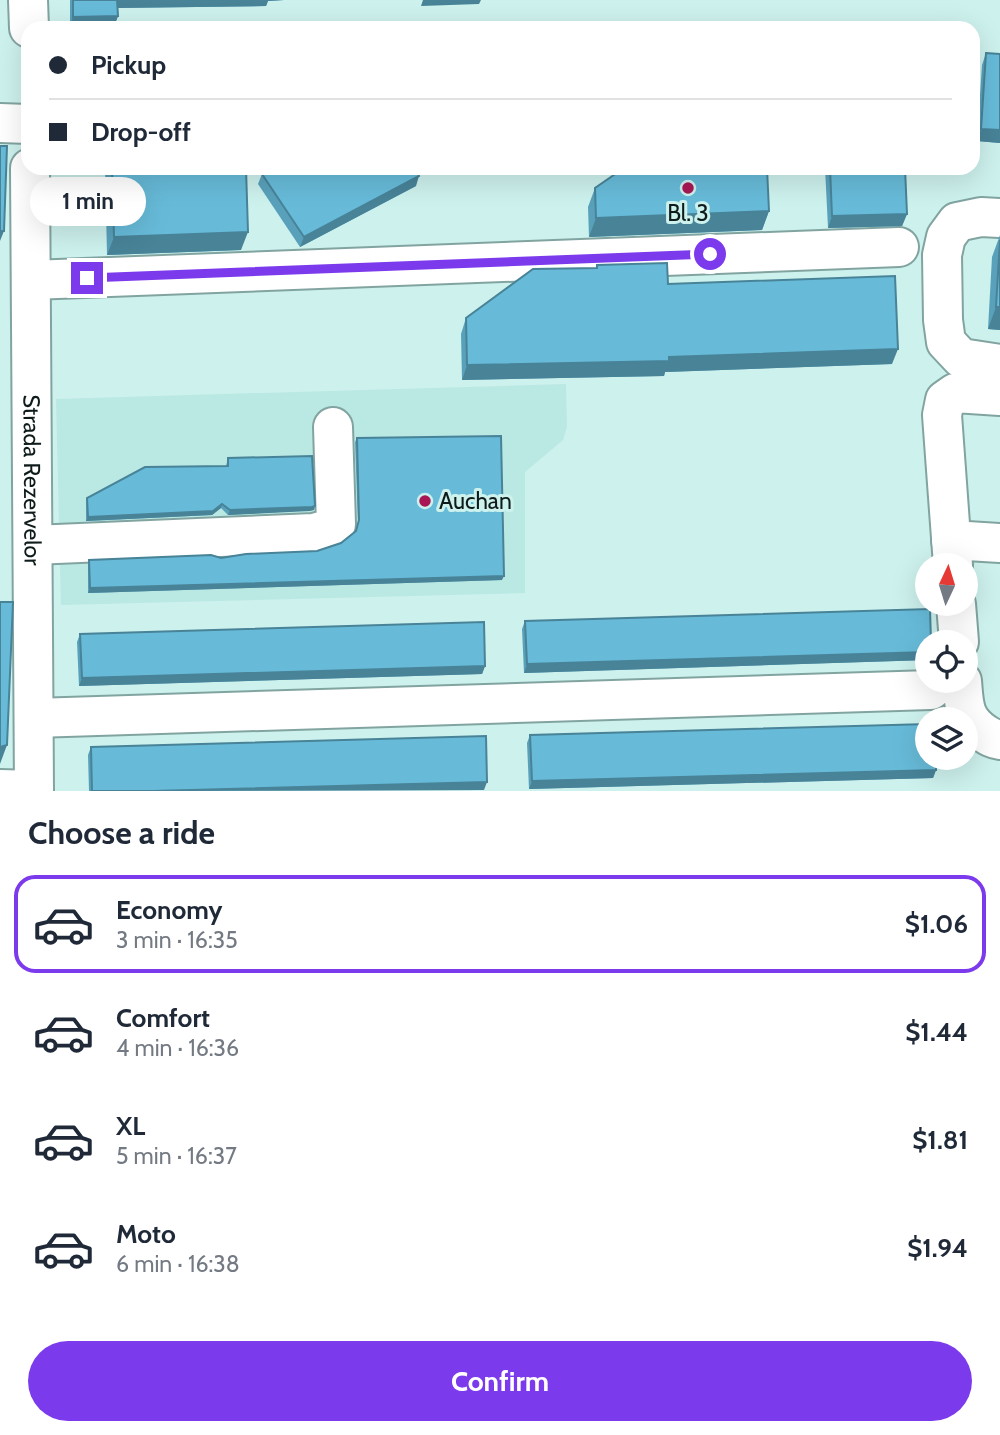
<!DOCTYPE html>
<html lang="en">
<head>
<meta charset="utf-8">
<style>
  body { margin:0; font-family:Cabin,sans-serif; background:#f2f2f3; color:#1f2937; height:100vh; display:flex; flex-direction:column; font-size:26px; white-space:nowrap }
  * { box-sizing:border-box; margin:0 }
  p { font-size:23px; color:#747a83 }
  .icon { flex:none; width:38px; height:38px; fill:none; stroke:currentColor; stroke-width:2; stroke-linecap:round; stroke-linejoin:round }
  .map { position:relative; height:791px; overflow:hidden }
  .sheet { display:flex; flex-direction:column; background:#fff; flex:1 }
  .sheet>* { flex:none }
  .guide { position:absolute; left:21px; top:21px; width:959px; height:154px; border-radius:21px; box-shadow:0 7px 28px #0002; display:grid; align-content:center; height:154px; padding:0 28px; background:#fff }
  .needle { width:46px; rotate:4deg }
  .tools { position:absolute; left:915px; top:553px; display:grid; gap:14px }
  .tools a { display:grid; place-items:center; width:63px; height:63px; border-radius:50%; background:#fff; box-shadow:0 7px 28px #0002; font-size:35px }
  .end { position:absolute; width:32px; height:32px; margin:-16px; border:9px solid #7c3aed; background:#fff; box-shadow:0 0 0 4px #fff }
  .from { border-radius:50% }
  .bubble { position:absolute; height:49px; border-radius:24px; background:#fff; box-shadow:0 7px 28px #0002; font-size:23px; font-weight:700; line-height:49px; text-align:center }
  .guide b { display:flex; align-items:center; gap:24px; height:66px; font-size:26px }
  .guide b+b { border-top:2px solid #e0e1e3 }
  .guide i { width:18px; height:18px; background:#1f2937 }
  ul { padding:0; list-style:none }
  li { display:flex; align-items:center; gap:21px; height:98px; margin:0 14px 10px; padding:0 14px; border:4px solid transparent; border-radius:21px }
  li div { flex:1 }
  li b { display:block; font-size:26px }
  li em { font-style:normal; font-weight:700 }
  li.selected { border-color:#7c3aed }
  li>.icon { width:63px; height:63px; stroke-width:1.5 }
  h2 { padding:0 28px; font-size:32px; line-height:84px }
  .primary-button { display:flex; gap:14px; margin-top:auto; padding:14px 28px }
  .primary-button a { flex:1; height:80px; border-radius:42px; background:#7c3aed; color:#fff; font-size:28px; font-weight:700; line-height:80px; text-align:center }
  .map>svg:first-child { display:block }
  .built { fill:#bae8e3 }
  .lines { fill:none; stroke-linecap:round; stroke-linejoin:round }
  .minor-casing { stroke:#82a4a1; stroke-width:42 }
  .minor { stroke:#fff; stroke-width:38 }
  .wall { fill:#59a1bb }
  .shaded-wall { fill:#488398 }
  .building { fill:#67bbd9; stroke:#488398; stroke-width:2 }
  .route { stroke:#7c3aed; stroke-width:9 }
  .poi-dot { fill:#a81754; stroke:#cdf1ed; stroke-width:2.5 }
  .labels { text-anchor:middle; stroke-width:6; stroke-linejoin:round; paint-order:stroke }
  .poi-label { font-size:23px; fill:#0e1b1a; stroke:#cdf1ed }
  .street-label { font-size:23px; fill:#0e1b1a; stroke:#cdf1ed }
</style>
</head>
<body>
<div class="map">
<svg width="1000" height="791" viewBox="0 0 1000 791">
  <rect width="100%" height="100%" fill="#cdf1ed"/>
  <path class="built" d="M566 384 567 427 563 440 525 472V593L61 605 56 399Z"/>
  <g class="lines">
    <g class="minor-casing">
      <g id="minor">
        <path d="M28 0 29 28"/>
        <path d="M0 123 28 124"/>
        <path id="s1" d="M30 168 34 791"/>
        <path d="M1000 218 981 217 957 222 946 237 942 255 943 320 946 342 961 358 1000 364"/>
        <path d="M31 280 899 247"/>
        <path d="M951 540 1000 543"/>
        <path d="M33 545 314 533 328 529 336 524 333 427"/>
        <path d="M953 565 942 415 945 400 955 393 1000 396"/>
        <path d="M956 604 959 642"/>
        <path d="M962 681C964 704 963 719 984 733 990 737 993 739 1000 740"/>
        <path d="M34 718 931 690"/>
        <path d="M0 789 34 790"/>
      </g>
    </g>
    <use href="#minor" class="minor"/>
  </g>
  <path class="wall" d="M70 0H284L268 1 266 6 118 8V16L115 24 70 25Z
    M986 53 1000 54V143L977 141 982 65Z
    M105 168H246L241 250 107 255Z
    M280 168H417L416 186 300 247 258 184 262 174H280Z
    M825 168H905L907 214 902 226 828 228Z
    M595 188 769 211 762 230 589 237 588 207Z
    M1000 235V330L988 329 992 257Z
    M597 265 668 284 892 364 665 372 664 376 462 380 461 334 466 318 596 268Z
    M357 438 502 580 88 593V565L89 560 221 558 317 551 341 543 356 531 358 524 355 442Z
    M228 458 314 510 228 515 221 508 212 515 86 521V502L87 498 226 466Z
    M525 621 928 642V660L524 673 522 629Z
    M80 634 485 666 482 674 79 686 77 642Z
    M530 735 936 770 933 778 529 789 527 743Z
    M91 747 484 790 89 791 88 755Z"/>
  <path class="shaded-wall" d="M117 0H284L268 1 266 6 114 8Z
    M423 0H481L479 4 421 6Z
    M118 16 115 24 70 25 73 17Z
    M981 129 1000 130V143L977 141Z
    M419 176 416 186 300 247 304 237Z
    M769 211 762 230 589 237 596 218Z
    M907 214 902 226 828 228 832 216Z
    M0 231H4L0 241Z
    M248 232 241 250 107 255 114 237Z
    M996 307H1000V330L988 329Z
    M898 349 892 364 665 372 664 376 462 380 467 365Z
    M222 504 221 508 212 515 86 521 88 517Z
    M315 506 314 510 310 511 228 515 230 510Z
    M504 576 502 580 88 593 90 588Z
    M928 652V660L524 673 527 664Z
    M485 666 482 674 79 686 82 678Z
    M7 745 0 764V747Z
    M936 770 933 778 529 789 532 781Z
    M487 782 484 790 153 791Z"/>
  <path class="building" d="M73 0H117L118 16 73 17Z
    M986 53 1000 54V130L981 129Z
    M0 146H7L4 231H0Z
    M112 168H246L248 232 114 237Z
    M283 168H417L419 176 304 237 262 174H283Z
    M624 168H767L769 211 596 218 595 188Z
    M830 168H905L907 214 832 216Z
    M1000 240V307H996Z
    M667 263 668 284 895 276 898 349 669 357V361L467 365 466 318 533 269 597 268V265Z
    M501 436 504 576 90 588 89 560 211 555 221 558 246 554 317 551 341 543 356 531 359 520 357 438Z
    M312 456 315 506 312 507 230 510 222 504 213 511 88 517 87 498 145 467 228 466V458Z
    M0 602H13L7 745 0 747Z
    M930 609 931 642H928V652L527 664 525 621Z
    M484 622 485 666 82 678 80 634Z
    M928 724V758H936V770L532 781 530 735Z
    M486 736 487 782 153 791H92L91 747Z"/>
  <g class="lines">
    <path class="route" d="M87 278 710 254"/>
  </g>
  <g class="poi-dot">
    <circle cx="688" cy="188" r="7"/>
    <circle cx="425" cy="501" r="7"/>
  </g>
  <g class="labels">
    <g class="poi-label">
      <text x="688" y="221">Bl. 3</text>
      <text x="439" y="509" text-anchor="start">Auchan</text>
    </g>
    <g class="street-label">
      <text dy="8" stroke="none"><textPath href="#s1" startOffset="312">Strada Rezervelor</textPath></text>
    </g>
  </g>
</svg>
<div class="tools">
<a><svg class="needle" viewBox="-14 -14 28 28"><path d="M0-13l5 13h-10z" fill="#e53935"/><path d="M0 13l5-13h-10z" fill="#747a83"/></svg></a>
<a><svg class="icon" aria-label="locate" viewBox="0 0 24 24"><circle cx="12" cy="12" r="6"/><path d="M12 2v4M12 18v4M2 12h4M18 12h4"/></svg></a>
<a><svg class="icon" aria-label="layers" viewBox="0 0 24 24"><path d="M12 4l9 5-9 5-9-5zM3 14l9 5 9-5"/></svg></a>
</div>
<i class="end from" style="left:710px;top:254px"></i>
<i class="end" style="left:87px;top:278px"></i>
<div class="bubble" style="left:30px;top:177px;width:116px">1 min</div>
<div class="guide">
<b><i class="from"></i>Pickup</b>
<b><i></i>Drop-off</b>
</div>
</div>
<section class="sheet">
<h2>Choose a ride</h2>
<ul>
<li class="selected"><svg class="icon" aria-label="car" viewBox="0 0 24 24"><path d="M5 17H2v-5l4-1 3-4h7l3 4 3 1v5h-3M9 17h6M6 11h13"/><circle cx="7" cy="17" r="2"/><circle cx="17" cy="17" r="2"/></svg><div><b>Economy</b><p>3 min · 16:35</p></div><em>$1.06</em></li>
<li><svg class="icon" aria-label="car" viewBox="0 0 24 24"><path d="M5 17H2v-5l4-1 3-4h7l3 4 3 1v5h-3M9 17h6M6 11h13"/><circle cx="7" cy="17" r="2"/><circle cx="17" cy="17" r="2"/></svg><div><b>Comfort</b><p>4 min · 16:36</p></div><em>$1.44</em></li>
<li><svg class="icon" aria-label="car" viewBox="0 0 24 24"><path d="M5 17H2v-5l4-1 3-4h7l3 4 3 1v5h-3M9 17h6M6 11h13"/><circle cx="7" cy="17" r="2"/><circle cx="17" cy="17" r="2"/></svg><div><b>XL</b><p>5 min · 16:37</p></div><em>$1.81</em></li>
<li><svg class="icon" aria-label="car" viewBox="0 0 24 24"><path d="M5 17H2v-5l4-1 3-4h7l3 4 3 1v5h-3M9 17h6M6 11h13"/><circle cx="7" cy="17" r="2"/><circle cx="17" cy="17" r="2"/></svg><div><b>Moto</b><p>6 min · 16:38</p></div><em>$1.94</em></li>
</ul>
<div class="primary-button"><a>Confirm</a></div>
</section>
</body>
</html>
